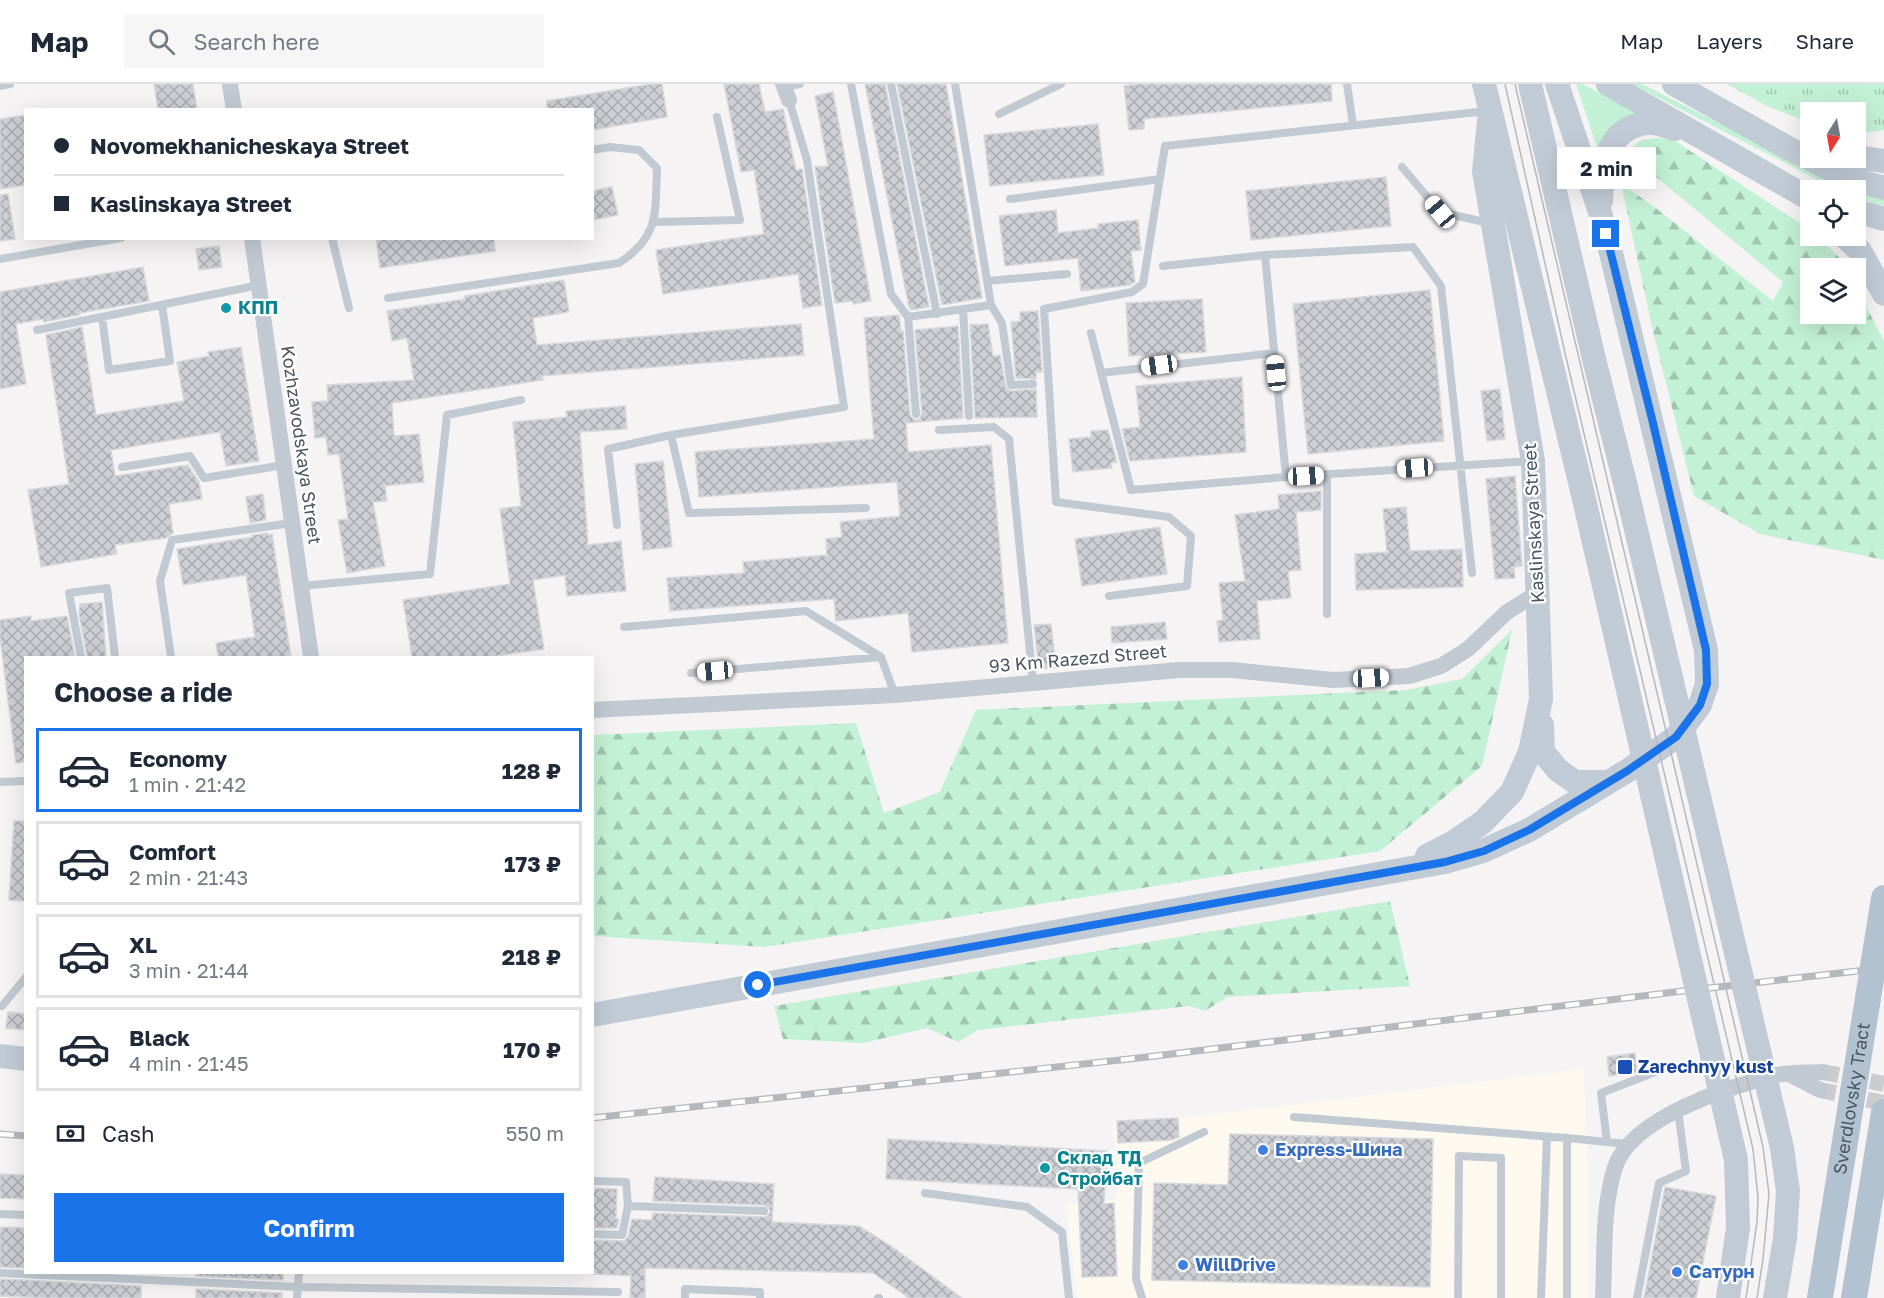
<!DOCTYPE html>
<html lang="en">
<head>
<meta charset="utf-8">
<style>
  body { margin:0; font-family:"Golos Text",sans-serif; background:#f6f6f7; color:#1f2937; height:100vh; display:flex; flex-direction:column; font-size:22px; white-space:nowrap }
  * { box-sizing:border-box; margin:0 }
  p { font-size:20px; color:#747a83 }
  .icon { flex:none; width:33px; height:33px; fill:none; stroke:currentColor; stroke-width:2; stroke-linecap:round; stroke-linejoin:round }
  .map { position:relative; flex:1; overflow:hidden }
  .sheet { position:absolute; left:24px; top:572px; width:570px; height:618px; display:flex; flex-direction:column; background:#fff; border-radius:0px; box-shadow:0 6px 24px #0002 }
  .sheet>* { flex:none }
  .banner { position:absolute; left:24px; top:24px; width:570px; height:132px; border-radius:0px; box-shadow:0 6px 24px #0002; display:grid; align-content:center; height:132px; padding:0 30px; background:#fff }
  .needle { width:39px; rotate:191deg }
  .fabs { position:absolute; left:1800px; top:18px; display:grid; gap:12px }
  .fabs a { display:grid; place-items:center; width:66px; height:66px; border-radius:0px; background:#fff; box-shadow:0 6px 24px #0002; font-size:30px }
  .end { position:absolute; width:27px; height:27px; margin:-14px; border:8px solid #1a73e8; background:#fff; box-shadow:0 0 0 3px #fff }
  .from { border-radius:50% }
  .bubble { position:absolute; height:42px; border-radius:0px; background:#fff; box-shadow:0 6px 24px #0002; font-size:20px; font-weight:700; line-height:42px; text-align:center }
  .car { position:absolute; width:18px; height:36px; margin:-18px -9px; border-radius:8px; box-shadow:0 0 4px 2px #0007; background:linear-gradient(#fff 24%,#345 0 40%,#fff 0 76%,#345 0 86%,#fff 0) }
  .banner b { display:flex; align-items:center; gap:21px; height:57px; font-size:22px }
  .banner b+b { border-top:2px solid #e0e1e3 }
  .banner i { width:15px; height:15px; background:#1f2937 }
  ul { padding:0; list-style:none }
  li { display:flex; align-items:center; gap:18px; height:84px; margin:0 12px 9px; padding:0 18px; border:3px solid #e0e1e3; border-radius:0px }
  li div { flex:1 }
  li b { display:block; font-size:22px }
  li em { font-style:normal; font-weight:700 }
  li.active { border-color:#1a73e8 }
  li>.icon { width:54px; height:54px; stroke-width:1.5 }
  h2 { padding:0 30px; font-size:27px; line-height:72px }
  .pay { display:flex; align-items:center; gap:15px; height:66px; padding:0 30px; font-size:22px }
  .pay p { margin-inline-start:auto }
  .action { display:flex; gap:12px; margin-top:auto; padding:12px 30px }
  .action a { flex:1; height:69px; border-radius:0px; background:#1a73e8; color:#fff; font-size:24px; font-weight:700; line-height:69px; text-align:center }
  header { display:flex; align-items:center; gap:36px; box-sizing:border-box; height:84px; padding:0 30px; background:#fff; border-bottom:2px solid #e0e1e3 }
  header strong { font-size:28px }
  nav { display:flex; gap:33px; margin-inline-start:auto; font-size:21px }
  .search { width:420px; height:54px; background:#f6f6f7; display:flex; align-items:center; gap:15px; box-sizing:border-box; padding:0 21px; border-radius:0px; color:#747a83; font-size:22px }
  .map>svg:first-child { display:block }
  .commercial { fill:#fdf9ef }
  .green { fill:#c3f1d5 }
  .forest { fill:url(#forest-firs) }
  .park { fill:url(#park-tufts) }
  .building { fill:url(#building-cross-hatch); stroke:#d7d9de; stroke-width:1.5 }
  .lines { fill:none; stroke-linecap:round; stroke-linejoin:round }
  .minor-tunnel { stroke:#caccce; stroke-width:16; stroke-dasharray:16 8; stroke-linecap:butt }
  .service { stroke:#c1cad2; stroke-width:8 }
  .minor { stroke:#c1cad2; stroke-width:16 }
  .secondary { stroke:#c1cbd6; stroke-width:24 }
  .primary { stroke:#b3c2d1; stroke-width:26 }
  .tram { stroke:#b5b8bd; stroke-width:1.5 }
  .rail-casing { stroke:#b5b8bd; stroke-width:7 }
  .rail { stroke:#fff; stroke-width:4.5; stroke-dasharray:14; stroke-linecap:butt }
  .secondary-bridge { stroke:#c1cbd6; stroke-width:24 }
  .primary-bridge { stroke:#b3c2d1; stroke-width:26 }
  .route { stroke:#1a73e8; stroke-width:8 }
  .culture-dot { fill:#0f9aa8; stroke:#fff; stroke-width:2 }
  .transit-dot { fill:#1a4fb4; stroke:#fff; stroke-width:2 }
  .shop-dot { fill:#3f7fe0; stroke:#fff; stroke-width:2 }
  .labels { text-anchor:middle; stroke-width:4.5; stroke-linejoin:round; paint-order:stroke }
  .culture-label { font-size:18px; font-weight:bold; fill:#0d838f; stroke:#fff; text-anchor:start }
  .street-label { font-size:18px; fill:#4a5661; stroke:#fff }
  .transit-label { font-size:18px; font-weight:bold; fill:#164399; stroke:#fff; text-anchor:start }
  .shop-label { font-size:18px; font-weight:bold; fill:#366cbe; stroke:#fff; text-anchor:start }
</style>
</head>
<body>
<header>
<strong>Map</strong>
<div class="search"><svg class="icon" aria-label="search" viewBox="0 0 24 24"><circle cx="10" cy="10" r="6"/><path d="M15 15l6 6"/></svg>Search here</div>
<nav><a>Map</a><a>Layers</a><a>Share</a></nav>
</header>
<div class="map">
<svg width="1884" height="1214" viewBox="0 0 1884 1214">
  <defs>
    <pattern id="forest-firs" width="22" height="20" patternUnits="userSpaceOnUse" patternTransform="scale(1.5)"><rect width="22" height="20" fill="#c3f1d5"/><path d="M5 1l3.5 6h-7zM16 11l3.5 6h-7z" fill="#a0c6b0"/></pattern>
    <pattern id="park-tufts" width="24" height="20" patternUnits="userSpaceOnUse" patternTransform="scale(1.5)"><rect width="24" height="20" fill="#c3f1d5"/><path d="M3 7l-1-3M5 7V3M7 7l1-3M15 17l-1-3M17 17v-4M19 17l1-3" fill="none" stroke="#a0c6b0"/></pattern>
    <pattern id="building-cross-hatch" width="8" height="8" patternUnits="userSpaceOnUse" patternTransform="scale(1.5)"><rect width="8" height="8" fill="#cdcfd5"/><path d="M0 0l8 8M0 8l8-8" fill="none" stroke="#a8abb0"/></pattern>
  </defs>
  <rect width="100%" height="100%" fill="#f5f3f3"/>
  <path class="commercial" d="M1584 985 1588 1121 1587 1214H1077L1066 1120 1117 1115 1114 1039 1165 1036Z"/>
  <path class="green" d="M1576 0H1583L1640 31 1599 69Z
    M1632 0H1642L1829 95 1884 113V122L1856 114V106H1837Z"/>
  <path class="forest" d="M1659 54 1675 57 1810 146V152H1817L1842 176 1846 184H1810V230H1856V203L1884 257V476L1760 450 1694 412 1653 247 1621 99 1657 125 1773 217 1783 198 1626 68 1641 56Z
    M1512 546 1482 682 1380 767 764 863 593 852V651L856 639 884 729 940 708 976 626 1406 606 1462 595Z
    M1390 817 1410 902 1227 913 1205 927 1189 922 978 946 958 958 927 944 863 959 783 955 774 922Z"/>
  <path class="park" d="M1727 0H1884V46L1866 49 1856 47V28H1810V39L1769 23Z"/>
  <path class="building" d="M154 0H193L197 26H158Z
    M651 0H662L667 33 592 46V26H547V17Z
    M724 0H759L765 28 783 25 796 86 802 85 822 221 803 224 798 190 663 210 656 166 764 150 754 86 741 88Z
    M865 0H885L929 223 911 226 909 223Z
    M897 0H946L982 214 942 221Z
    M1138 0H1331L1332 17 1144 35V45L1129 46 1124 2Z
    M833 8 871 217 853 220V217L835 219 815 83 828 82 815 12Z
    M26 31V101L0 105V35Z
    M1098 40 1104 91 990 102 984 51Z
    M1386 93 1391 142 1251 156 1246 107Z
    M612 103 618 131 592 136V107Z
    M8 110 15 155 0 157V111Z
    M1056 126 1058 149 1098 144V140L1138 136 1141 166 1131 167 1135 198 1130 201 1081 207 1078 174 1005 182 999 132Z
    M376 154H494L495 167 380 184Z
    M219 162 222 183 199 186 196 165Z
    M143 183 149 217 80 229V231L44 238 43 235 16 240 26 300 0 305V208Z
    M564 196 569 228 533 234 537 261 801 240 804 271 542 292 543 296 392 319 394 352 419 350 424 398 385 402 387 417 373 418 385 482 347 489 338 436 348 435 339 370 328 371 326 353 315 354 312 318 328 317 327 301 414 296 407 254 392 257 387 227 465 215V212Z
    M1430 206 1444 357 1308 370 1293 220Z
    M1202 215 1206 268 1129 272 1126 219Z
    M1038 227 1042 288H1036V295L1016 294 1011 238 1020 237V228Z
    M899 231 901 247H903L910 331 914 336 920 335 922 329 915 246 958 242 963 334 906 339 908 368 991 361 1008 559 912 568 908 529 836 537 834 515 670 527 667 494 744 489 743 478 827 471 826 455 842 453 840 438 900 432 897 398 699 413 695 368 874 355 864 234Z
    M988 240 993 272 1000 271 1006 304 1011 307 1036 305 1037 333 975 334 970 241Z
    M82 243 96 331 184 317 177 278 209 272 208 268 241 263 259 377 226 382 220 348 111 366 115 392 188 381 199 398 202 415 169 420 173 449 166 454 115 461 117 470 41 483 28 406 69 400 46 251Z
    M1242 293 1246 368 1130 377 1122 345 1140 343 1136 302Z
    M1500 305 1505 355 1487 357 1481 307Z
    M625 322 627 345 580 348 588 461 621 457 626 507 567 512 565 491 533 496 544 565 490 573H412L403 516 510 500 500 425 521 422 513 338 567 333 566 327Z
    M1108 346 1117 378 1111 379 1112 384 1073 388 1069 355 1091 353V347Z
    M663 377 672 463 643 466 635 380Z
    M1515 392 1522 482 1514 483 1515 494 1495 495 1486 395Z
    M1321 407V426L1296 428 1301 486 1288 487 1291 514 1257 517 1260 555 1219 558 1217 537 1223 536 1219 499 1245 497 1235 431 1279 425 1278 411Z
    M263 410 266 436 250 439 246 413Z
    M1406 423 1410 467 1462 465 1463 503 1356 506 1355 470 1387 468 1383 425Z
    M1160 443 1167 490 1082 502 1075 455Z
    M268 449V451L272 450 291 573H218L216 559 255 553 246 491 183 501 177 465 252 453V451Z
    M102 518 106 573H87L79 530 80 520Z
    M31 532V537L67 532 75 573H26V678L16 679 0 554V536Z
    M1165 538 1167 555 1112 559 1111 543Z
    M1051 540 1056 584 1039 585 1034 541Z
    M14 737H26V817L9 816Z
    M8 928 26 930V946L6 944Z
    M1635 969 1637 988 1609 992 1607 973Z
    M1178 1034 1179 1053 1172 1056 1118 1059 1117 1037Z
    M1230 1050 1433 1055 1430 1203 1152 1196 1154 1099 1228 1101Z
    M888 1055 1107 1067 1104 1120 1114 1119 1117 1192 1082 1193 1078 1105 886 1095Z
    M0 1090 26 1091V1115L0 1114Z
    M655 1093 774 1100 772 1138 859 1142 891 1162 962 1214H909L873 1189 645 1184V1214H630L631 1192 592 1190V1156L624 1157 628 1153 632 1135 652 1136 653 1129 764 1133 767 1132 770 1128 769 1124 764 1121 653 1117Z
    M1665 1103 1716 1112 1696 1214H1644Z
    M592 1104 617 1105 616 1135H619L617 1144H592Z
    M0 1143 26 1144V1184L0 1183Z
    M196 1188H283V1196L196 1192Z
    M0 1195 141 1202V1214H49L0 1212Z
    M196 1205 282 1209V1214H196Z"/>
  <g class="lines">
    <path class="minor-tunnel" d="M1823 988 1884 1000
      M1820 1006 1884 1019"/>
    <path class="service" d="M851 0 891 210 908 233
      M891 0 937 230
      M955 0 991 221 1002 239 1011 301 1033 300
      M1347 0 1353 41
      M0 2 10 0
      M784 3 800 0
      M789 16 807 76 844 323 671 351 689 429 866 424
      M999 30 1061 0
      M1402 83 1440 128 1489 139
      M1010 115 1160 95
      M655 138 740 136 717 33
      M332 154 349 224
      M0 175 121 154
      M1163 182 1265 171
      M987 197 1067 190
      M388 214 619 179C660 152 655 129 657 84L639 66 610 63 592 66
      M963 225 969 332
      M102 233 109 286 170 277 162 221
      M37 246 259 201
      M1091 249 1131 406 1286 393 1530 377
      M1101 289 1274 269
      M916 330 908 233 991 221
      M939 346 994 343 1009 355 1033 599
      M122 383 190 372 204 394 284 381
      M1327 390V530
      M1286 393 1265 171 1413 163 1441 202 1472 489
      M617 441 608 365 671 351
      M301 502 430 490 447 331 521 316
      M1109 512 1187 502 1191 452 1169 433 1056 418 1044 225 1132 208 1143 200 1165 62 1487 27
      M624 543 806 527 881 573
      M81 573 69 509 107 504 115 573
      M171 573 160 497 172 456 292 439
      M691 589 881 573 895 611
      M0 698 26 697
      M2 922 26 893
      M1294 1033 1567 1054 1628 1060
      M1607 1058 1601 1009 1671 982
      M592 1097 626 1098 628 1122
      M925 1109 1027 1123 1062 1148 1069 1214
      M0 1130 26 1131
      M592 1150 622 1151 628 1122 764 1127
      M0 1189 298 1203 618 1208
      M297 1214 299 1188
      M685 1214V1205L760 1208V1214
      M878 1214H879
      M1142 1214 1136 1195 1139 1079 1204 1048
      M1458 1214 1459 1072 1501 1074V1214
      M1541 1214 1547 1053
      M1567 1214V1054
      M1637 1214 1659 1099 1686 1087 1678 1026"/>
    <path class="minor" d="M230 0 234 26
      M783 0 789 16
      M252 154 311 573
      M592 626 895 611 1179 586H1232L1333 596 1409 592 1441 582 1468 565 1507 528 1539 508
      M1789 990 1820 1006
      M1603 1214C1605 1171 1602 1124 1615 1083 1632 1033 1731 1002 1777 991 1792 988 1808 989 1823 988"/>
    <path class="secondary" d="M1484 0 1584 415
      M1530 0 1594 275 1626 403
      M1608 0 1810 115
      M1674 0 1790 65 1848 94 1884 104
      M1856 73 1884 77
      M1601 117C1603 83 1605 44 1647 39 1656 38 1667 43 1675 45
      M1856 127 1884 135
      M1844 152 1860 167 1884 210
      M1542 641 1543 668 1558 686 1575 698H1607
      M1427 772 1454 758 1483 738 1512 708 1530 668 1541 615 1533 377 1484 87 1490 27
      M592 931 1445 778 1483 767 1529 746 1627 687 1676 653 1700 621 1707 600 1706 566 1612 173 1600 128 1557 0
      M0 972 26 975"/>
    <path class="primary" d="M1854 1214 1884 1028"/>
    <path class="tram" d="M1505 0 1565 269 1753 1065 1758 1113 1757 1138 1746 1214
      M1515 0 1763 1063 1769 1110 1763 1175 1757 1214"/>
    <g class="rail-casing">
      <path id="rail" d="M592 1034 1147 973 1683 907 1884 884
        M0 1050 26 1052"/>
    </g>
    <use href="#rail" class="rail"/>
    <path class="secondary-bridge" d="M1626 403 1782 1064 1788 1107 1785 1154 1775 1214
      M1584 415 1736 1076 1738 1144 1728 1214"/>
    <path class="primary-bridge" id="s1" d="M1820 1214 1884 814"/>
  </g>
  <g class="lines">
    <path class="route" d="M758 901 1445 778 1484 767 1529 746 1627 687 1676 653 1700 621 1707 600 1706 566 1652 335 1606 150"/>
  </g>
  <g class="culture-dot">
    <circle cx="226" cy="224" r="6"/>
    <circle cx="1045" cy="1084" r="6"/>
  </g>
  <rect class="transit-dot" x="1617" y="975" width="16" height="16" rx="3"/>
  <g class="shop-dot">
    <circle cx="1263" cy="1066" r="6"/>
    <circle cx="1183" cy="1181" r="6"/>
    <circle cx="1677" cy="1188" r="6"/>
  </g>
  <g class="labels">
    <g class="culture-label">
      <text x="238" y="230">КПП</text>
      <text x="1057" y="1080">Склад ТД<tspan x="1057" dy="21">Стройбат</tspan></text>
    </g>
    <g class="street-label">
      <text transform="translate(301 361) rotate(82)" y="6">Kozhzavodskaya Street</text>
      <text transform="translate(1534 439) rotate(-93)" y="6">Kaslinskaya Street</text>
      <text transform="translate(1078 575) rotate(-5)" y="6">93 Km Razezd Street</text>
      <text dy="6" stroke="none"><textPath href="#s1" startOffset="202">Sverdlovsky Tract</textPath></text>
    </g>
    <g class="transit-label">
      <text x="1638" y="989">Zarechnyy kust</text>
    </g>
    <g class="shop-label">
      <text x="1275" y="1072">Express-Шина</text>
      <text x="1195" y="1187">WillDrive</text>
      <text x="1689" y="1194">Сатурн</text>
    </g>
  </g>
</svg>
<div class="fabs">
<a><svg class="needle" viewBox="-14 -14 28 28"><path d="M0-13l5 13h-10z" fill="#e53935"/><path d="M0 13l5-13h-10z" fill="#747a83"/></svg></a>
<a><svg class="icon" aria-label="locate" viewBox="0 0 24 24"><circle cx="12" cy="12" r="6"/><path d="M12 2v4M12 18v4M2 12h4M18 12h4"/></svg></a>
<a><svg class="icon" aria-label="layers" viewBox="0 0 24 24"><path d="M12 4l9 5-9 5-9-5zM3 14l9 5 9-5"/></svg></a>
</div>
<i class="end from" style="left:758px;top:901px"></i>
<i class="end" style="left:1606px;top:150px"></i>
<div class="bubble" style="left:1557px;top:63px;width:99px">2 min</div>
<i class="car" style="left:1440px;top:128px;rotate:320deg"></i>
<i class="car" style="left:1159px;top:281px;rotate:262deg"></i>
<i class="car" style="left:1276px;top:289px;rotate:354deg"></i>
<i class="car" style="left:1415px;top:384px;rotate:266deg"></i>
<i class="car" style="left:1306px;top:392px;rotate:87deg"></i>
<i class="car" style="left:715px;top:587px;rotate:265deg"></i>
<i class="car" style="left:1371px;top:594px;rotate:87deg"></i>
<div class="banner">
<b><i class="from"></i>Novomekhanicheskaya Street</b>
<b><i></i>Kaslinskaya Street</b>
</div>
<section class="sheet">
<h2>Choose a ride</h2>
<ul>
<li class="active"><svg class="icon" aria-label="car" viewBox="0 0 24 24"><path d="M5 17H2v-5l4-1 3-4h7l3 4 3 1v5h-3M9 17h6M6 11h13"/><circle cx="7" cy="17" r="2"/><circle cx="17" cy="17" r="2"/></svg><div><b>Economy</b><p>1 min · 21:42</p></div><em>128 ₽</em></li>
<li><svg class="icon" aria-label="car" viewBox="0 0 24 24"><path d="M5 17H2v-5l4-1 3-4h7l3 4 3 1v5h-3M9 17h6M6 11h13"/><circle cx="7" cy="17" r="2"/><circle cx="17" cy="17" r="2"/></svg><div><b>Comfort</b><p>2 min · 21:43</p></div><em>173 ₽</em></li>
<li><svg class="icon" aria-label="car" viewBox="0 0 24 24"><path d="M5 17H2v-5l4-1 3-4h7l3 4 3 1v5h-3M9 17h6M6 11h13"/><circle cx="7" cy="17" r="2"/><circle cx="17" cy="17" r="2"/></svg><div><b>XL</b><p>3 min · 21:44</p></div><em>218 ₽</em></li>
<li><svg class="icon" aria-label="car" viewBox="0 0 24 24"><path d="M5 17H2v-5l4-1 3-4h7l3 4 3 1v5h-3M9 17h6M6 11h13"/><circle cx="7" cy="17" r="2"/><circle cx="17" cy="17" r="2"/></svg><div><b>Black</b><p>4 min · 21:45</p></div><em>170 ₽</em></li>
</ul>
<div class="pay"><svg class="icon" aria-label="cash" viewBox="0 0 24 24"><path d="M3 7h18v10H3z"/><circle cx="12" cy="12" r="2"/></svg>Cash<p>550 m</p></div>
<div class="action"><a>Confirm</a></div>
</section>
</div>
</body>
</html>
